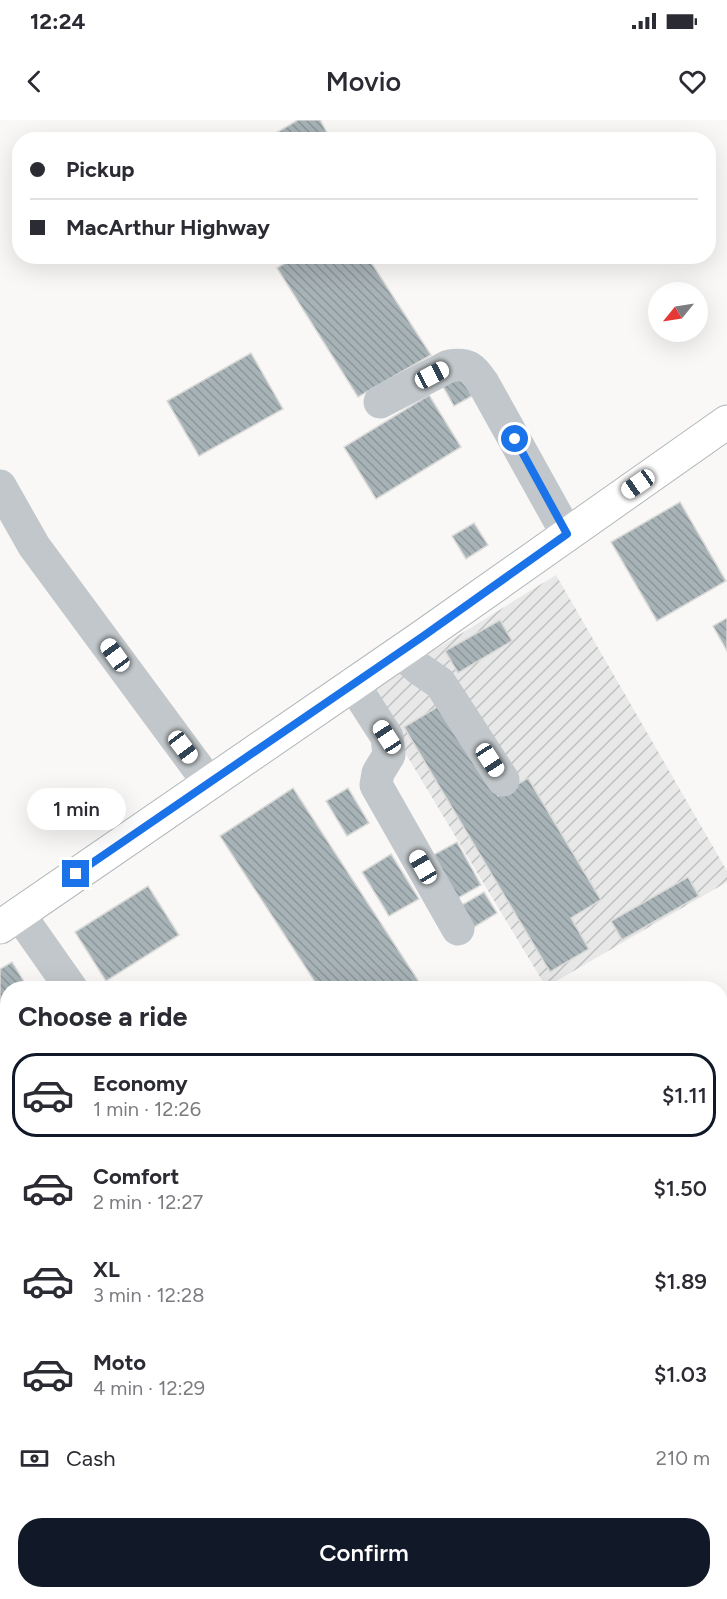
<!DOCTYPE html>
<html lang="en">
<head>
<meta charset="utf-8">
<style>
  body { margin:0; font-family:Figtree,sans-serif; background:#f7f7f7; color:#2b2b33; height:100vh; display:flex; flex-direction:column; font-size:22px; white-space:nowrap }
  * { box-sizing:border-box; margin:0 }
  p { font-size:20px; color:#7c7c81 }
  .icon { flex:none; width:33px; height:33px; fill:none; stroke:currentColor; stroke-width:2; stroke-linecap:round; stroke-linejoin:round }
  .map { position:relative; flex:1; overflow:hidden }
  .panel { position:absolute; left:0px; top:861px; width:728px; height:618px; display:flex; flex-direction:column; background:#fff; border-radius:24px 24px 0 0; box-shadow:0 6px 24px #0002 }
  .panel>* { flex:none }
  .hud { position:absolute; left:12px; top:12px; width:704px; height:132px; border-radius:24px; box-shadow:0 6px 24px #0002; display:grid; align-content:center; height:132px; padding:0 18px; background:#fff }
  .needle { width:39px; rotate:240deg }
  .controls { position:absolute; left:648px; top:162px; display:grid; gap:12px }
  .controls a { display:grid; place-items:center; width:60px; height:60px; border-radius:50%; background:#fff; box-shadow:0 6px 24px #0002; font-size:30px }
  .end { position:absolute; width:27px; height:27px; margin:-14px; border:8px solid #1a73e8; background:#fff; box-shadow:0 0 0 3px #fff }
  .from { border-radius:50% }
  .bubble { position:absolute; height:42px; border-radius:21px; background:#fff; box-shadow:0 6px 24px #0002; font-size:20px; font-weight:600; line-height:42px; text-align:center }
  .car { position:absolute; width:18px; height:36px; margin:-18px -9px; border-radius:8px; box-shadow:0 0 4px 2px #0007; background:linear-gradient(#fff 24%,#345 0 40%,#fff 0 76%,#345 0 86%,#fff 0) }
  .hud b { display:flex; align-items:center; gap:21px; height:57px; font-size:22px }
  .hud b+b { border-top:2px solid #e1e1e2 }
  .hud i { width:15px; height:15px; background:#2b2b33 }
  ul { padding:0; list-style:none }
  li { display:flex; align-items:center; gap:18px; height:84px; margin:0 12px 9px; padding:0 6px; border:3px solid transparent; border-radius:24px }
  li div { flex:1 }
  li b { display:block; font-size:22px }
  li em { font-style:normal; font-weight:600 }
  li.on { border-color:#111827 }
  li>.icon { width:54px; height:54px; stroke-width:1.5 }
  h2 { padding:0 18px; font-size:27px; line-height:72px }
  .pay { display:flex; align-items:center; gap:15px; height:66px; padding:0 18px; font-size:22px }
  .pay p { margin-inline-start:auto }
  .action { display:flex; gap:12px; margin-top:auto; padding:12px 18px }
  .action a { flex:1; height:69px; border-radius:24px; background:#111827; color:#fff; font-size:24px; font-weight:600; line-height:69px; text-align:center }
  .status { display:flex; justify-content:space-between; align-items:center; height:42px; padding:0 30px; background:#fff; direction:ltr }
  .status svg { height:16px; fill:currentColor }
  header { display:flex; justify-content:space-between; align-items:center; height:78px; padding:0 18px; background:#fff; font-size:27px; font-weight:600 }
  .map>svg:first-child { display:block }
  .industrial { fill:url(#industrial-furrows) }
  .building { fill:url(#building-back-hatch); stroke:#dadad8; stroke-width:1.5 }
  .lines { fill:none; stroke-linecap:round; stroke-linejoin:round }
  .highway-casing { stroke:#b2b8bb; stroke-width:35 }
  .minor { stroke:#c1c7ca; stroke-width:33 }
  .highway { stroke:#fff; stroke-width:33 }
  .route { stroke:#1a73e8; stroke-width:8 }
</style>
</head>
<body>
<div class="status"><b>12:24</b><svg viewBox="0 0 49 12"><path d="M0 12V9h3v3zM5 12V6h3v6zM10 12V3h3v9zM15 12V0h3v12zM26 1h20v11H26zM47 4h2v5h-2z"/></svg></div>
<header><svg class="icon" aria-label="back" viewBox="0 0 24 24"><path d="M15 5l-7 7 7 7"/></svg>Movio<svg class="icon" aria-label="heart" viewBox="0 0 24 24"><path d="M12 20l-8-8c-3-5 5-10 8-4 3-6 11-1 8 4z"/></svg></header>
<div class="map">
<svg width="727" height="1479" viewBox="0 0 727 1479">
  <defs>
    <pattern id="industrial-furrows" width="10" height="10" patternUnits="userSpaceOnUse" patternTransform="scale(1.5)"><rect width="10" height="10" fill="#e7e8e7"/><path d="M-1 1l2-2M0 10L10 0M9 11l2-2" fill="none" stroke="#bfc1c1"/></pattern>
    <pattern id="building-back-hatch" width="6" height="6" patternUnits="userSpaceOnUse" patternTransform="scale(1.5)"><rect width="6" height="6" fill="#a8b3b7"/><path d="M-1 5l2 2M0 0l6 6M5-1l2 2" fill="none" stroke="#8c969a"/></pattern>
  </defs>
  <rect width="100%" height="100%" fill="#f9f8f6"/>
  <path class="industrial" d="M556 455 727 751V762L546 867 368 571Z"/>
  <path class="building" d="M298 0H320L331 20H264Z
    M296 136H367L431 235 358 277 277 148Z
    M251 233 283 289 199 336 167 281Z
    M458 250 472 276 454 286 440 261Z
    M429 275 461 327 376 379 344 327Z
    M680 382 726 461 657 501 611 422Z
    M474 403 488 425 466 439 452 416Z
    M727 498V531L713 506Z
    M500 500 512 521 458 553 445 531Z
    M442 584 498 676 528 658 601 780 571 798 589 829 550 852 404 607Z
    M293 668 423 868H319L220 716Z
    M348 668 369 703 347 716 326 681Z
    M457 722 481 765 451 782 426 739Z
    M391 734 419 779 389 796 362 752Z
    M688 757 699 776 622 820 611 801Z
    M148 766 179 815 106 861 75 812Z
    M484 772 497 793 471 809 457 788Z
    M12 842 28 868H8V889L3 892 0 887V849Z
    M8 1051V1080L0 1067V1055Z
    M8 1217V1260L5 1262 0 1253V1221Z
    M131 1472H149L139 1479H133Z"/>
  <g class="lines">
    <g class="highway-casing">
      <path id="highway" d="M0 807 422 517 727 302"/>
    </g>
    <path class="minor" d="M380 282 449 246C469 243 472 248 483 263L567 414
      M0 366 34 426 209 663
      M400 532 418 548 440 563 503 660
      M353 564 387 617 389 635 378 653 376 665 458 809
      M19 794 71 868
      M392 1472 393 1479"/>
    <use href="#highway" class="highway"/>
  </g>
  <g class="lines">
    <path class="route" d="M76 754 422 517 567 414 515 319"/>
  </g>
</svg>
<div class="controls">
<a><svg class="needle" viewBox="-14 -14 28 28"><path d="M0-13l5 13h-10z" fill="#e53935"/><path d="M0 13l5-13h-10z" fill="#7c7c81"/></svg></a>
</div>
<i class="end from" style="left:515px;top:319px"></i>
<i class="end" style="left:76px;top:754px"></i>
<div class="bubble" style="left:27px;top:668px;width:99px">1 min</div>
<i class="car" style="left:432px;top:255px;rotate:62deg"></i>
<i class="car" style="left:638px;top:364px;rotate:235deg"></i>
<i class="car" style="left:115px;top:535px;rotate:324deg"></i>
<i class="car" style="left:387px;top:617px;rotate:327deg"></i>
<i class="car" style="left:183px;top:627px;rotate:143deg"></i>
<i class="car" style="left:490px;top:640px;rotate:147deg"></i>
<i class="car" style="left:423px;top:747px;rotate:330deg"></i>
<div class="hud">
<b><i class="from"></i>Pickup</b>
<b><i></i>MacArthur Highway</b>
</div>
<section class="panel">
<h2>Choose a ride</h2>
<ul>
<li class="on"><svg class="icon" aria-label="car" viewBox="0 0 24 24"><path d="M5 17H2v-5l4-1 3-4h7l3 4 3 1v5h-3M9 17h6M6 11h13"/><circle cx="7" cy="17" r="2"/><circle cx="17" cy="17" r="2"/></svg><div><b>Economy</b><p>1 min · 12:26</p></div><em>$1.11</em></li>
<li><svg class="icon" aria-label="car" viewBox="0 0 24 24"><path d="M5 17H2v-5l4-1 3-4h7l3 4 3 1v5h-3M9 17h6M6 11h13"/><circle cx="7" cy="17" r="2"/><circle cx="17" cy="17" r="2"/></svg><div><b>Comfort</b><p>2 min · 12:27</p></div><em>$1.50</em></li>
<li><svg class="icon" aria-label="car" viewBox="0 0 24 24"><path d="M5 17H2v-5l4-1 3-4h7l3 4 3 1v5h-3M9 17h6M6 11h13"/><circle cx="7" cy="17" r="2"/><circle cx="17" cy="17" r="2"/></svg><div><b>XL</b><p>3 min · 12:28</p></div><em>$1.89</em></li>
<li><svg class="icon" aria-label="car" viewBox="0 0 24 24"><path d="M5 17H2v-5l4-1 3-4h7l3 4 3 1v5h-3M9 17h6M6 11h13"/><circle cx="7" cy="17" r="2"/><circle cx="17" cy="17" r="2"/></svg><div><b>Moto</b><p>4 min · 12:29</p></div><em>$1.03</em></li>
</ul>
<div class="pay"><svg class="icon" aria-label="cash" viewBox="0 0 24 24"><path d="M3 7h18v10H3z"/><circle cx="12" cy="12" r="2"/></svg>Cash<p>210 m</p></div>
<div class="action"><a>Confirm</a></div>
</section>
</div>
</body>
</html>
